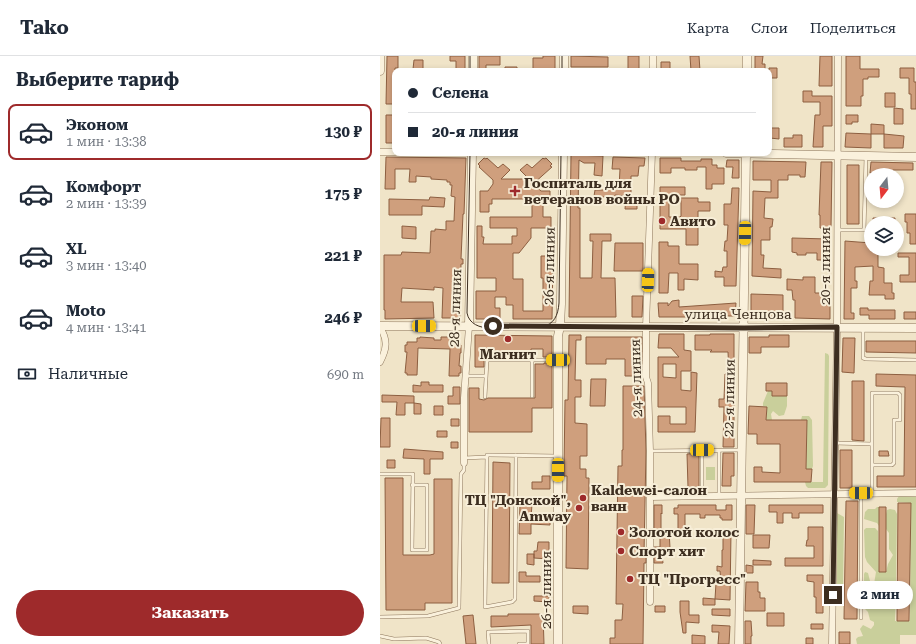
<!DOCTYPE html>
<html lang="ru">
<head>
<meta charset="utf-8">
<style>
  body { margin:0; font-family:"Roboto Serif",serif; background:#f2f2f3; color:#1f2937; height:100vh; display:flex; flex-direction:column; font-size:15px; white-space:nowrap }
  * { box-sizing:border-box; margin:0 }
  p { font-size:13px; color:#747a83 }
  .icon { flex:none; width:22px; height:22px; fill:none; stroke:currentColor; stroke-width:2; stroke-linecap:round; stroke-linejoin:round }
  .map { position:relative; flex:1; overflow:hidden }
  .panel { display:flex; flex-direction:column; background:#fff; width:380px }
  .panel>* { flex:none }
  .banner { position:absolute; left:12px; top:12px; width:380px; height:88px; border-radius:8px; box-shadow:0 2px 6px #0003; display:grid; align-content:center; height:88px; padding:0 16px; background:#fff }
  .needle { width:26px; rotate:196deg }
  .buttons { position:absolute; left:484px; top:112px; display:grid; gap:8px }
  .buttons a { display:grid; place-items:center; width:40px; height:40px; border-radius:50%; background:#fff; box-shadow:0 2px 6px #0003; font-size:20px }
  .end { position:absolute; width:18px; height:18px; margin:-9px; border:5px solid #3d2e20; background:#fff; box-shadow:0 0 0 2px #fff }
  .from { border-radius:50% }
  .bubble { position:absolute; height:28px; border-radius:14px; background:#fff; box-shadow:0 2px 6px #0003; font-size:13px; font-weight:700; line-height:28px; text-align:center }
  .car { position:absolute; width:12px; height:24px; margin:-12px -6px; border-radius:5px; box-shadow:0 0 3px 1px #0007; background:linear-gradient(#f5c518 24%,#345 0 40%,#f5c518 0 76%,#345 0 86%,#f5c518 0) }
  .banner b { display:flex; align-items:center; gap:14px; height:38px; font-size:15px }
  .banner b+b { border-top:1px solid #e0e1e3 }
  .banner i { width:10px; height:10px; background:#1f2937 }
  ul { padding:0; list-style:none }
  li { display:flex; align-items:center; gap:12px; height:56px; margin:0 8px 6px; padding:0 8px; border:2px solid transparent; border-radius:8px }
  li div { flex:1 }
  li b { display:block; font-size:15px }
  li em { font-style:normal; font-weight:700 }
  li.selected { border-color:#9e2a2b }
  li>.icon { width:36px; height:36px; stroke-width:1.5 }
  h2 { padding:0 16px; font-size:18px; line-height:48px }
  .pay { display:flex; align-items:center; gap:10px; height:44px; padding:0 16px; font-size:15px }
  .pay p { margin-inline-start:auto }
  .primary-button { display:flex; gap:8px; margin-top:auto; padding:8px 16px }
  .primary-button a { flex:1; height:46px; border-radius:24px; background:#9e2a2b; color:#fff; font-size:16px; font-weight:700; line-height:46px; text-align:center }
  header { display:flex; align-items:center; gap:24px; box-sizing:border-box; height:56px; padding:0 20px; background:#fff; border-bottom:1px solid #e0e1e3 }
  header strong { font-size:19px }
  nav { display:flex; gap:22px; margin-inline-start:auto; font-size:14px }
  main { display:flex; flex:1; min-height:0 }
  .map>svg:first-child { display:block }
  .green { fill:#c9cf9b }
  .building { fill:#cf9f7d; stroke:#8d5f41; fill-rule:evenodd }
  .lines { fill:none; stroke-linecap:round; stroke-linejoin:round }
  .service-casing { stroke:#8d765c; stroke-width:4 }
  .minor-casing { stroke:#8d765c; stroke-width:7 }
  .tertiary-casing { stroke:#8d765c; stroke-width:9 }
  .service { stroke:#faf1dc; stroke-width:3 }
  .minor { stroke:#faf1dc; stroke-width:6 }
  .tertiary { stroke:#faf1dc; stroke-width:8 }
  .tram { stroke:#3d2e20; stroke-width:1 }
  .route { stroke:#3d2e20; stroke-width:5 }
  .poi-dot { fill:#9e2a2b; stroke:#f7eed8; stroke-width:1.5 }
  .labels { text-anchor:middle; stroke-width:4; stroke-linejoin:round; paint-order:stroke }
  .poi-label { font-size:14px; font-weight:bold; fill:#3d2e20; stroke:#f7eed8; text-anchor:start }
  .street-label { font-size:14px; fill:#3d2e20; stroke:#f7eed8 }
</style>
</head>
<body>
<header>
<strong>Tako</strong>
<nav><a>Карта</a><a>Слои</a><a>Поделиться</a></nav>
</header>
<main>
<section class="panel">
<h2>Выберите тариф</h2>
<ul>
<li class="selected"><svg class="icon" aria-label="car" viewBox="0 0 24 24"><path d="M5 17H2v-5l4-1 3-4h7l3 4 3 1v5h-3M9 17h6M6 11h13"/><circle cx="7" cy="17" r="2"/><circle cx="17" cy="17" r="2"/></svg><div><b>Эконом</b><p>1 мин · 13:38</p></div><em>130 ₽</em></li>
<li><svg class="icon" aria-label="car" viewBox="0 0 24 24"><path d="M5 17H2v-5l4-1 3-4h7l3 4 3 1v5h-3M9 17h6M6 11h13"/><circle cx="7" cy="17" r="2"/><circle cx="17" cy="17" r="2"/></svg><div><b>Комфорт</b><p>2 мин · 13:39</p></div><em>175 ₽</em></li>
<li><svg class="icon" aria-label="car" viewBox="0 0 24 24"><path d="M5 17H2v-5l4-1 3-4h7l3 4 3 1v5h-3M9 17h6M6 11h13"/><circle cx="7" cy="17" r="2"/><circle cx="17" cy="17" r="2"/></svg><div><b>XL</b><p>3 мин · 13:40</p></div><em>221 ₽</em></li>
<li><svg class="icon" aria-label="car" viewBox="0 0 24 24"><path d="M5 17H2v-5l4-1 3-4h7l3 4 3 1v5h-3M9 17h6M6 11h13"/><circle cx="7" cy="17" r="2"/><circle cx="17" cy="17" r="2"/></svg><div><b>Moto</b><p>4 мин · 13:41</p></div><em>246 ₽</em></li>
</ul>
<div class="pay"><svg class="icon" aria-label="cash" viewBox="0 0 24 24"><path d="M3 7h18v10H3z"/><circle cx="12" cy="12" r="2"/></svg>Наличные<p>690 m</p></div>
<div class="primary-button"><a>Заказать</a></div>
</section>
<div class="map">
<svg width="536" height="588" viewBox="0 0 536 588">
  <rect width="100%" height="100%" fill="#f0e4c8"/>
  <path class="green" d="M445 297 448 298 449 300 448 429 445 432H428L426 430 425 426H443Z
    M388 335H392V340H407V350L404 359 399 360 393 355 391 358 392 364H386L387 351 383 350V347Z
    M422 360H429L432 364 433 410 432 413H426L427 364H421Z
    M326 411H335V424H326Z
    M519 440 536 441V579H520V588H477L476 583 478 581 483 580 480 573 483 569 491 573 494 569V566L490 564 488 556 484 552V518L485 516 488 517 491 529H493L494 528 496 516 487 506 485 501 484 474 486 472H495L498 475 499 516H506L508 508 513 499 509 493V477L506 473V458L507 454 510 453 515 454 517 458 516 526 514 532 516 537 515 565H530L531 447 517 446V443Z
    M497 451H499V470L497 467 484 463 485 456 488 453H495Z
    M457 457 464 461 463 536 460 545 457 543V487L456 469Z"/>
  <path class="building" d="M7 0H18V12H15V48H6Z
    M70 0H85V14H76V5H70Z
    M99 0H120V9H106V15H99Z
    M163 0H175V13H153V2H163Z
    M191 0 228 1V11H191Z
    M248 0H259V15H248Z
    M310 0H319L320 15H311Z
    M375 0H383L382 8H385V15H375Z
    M440 0H452V30H439Z
    M466 0H480V13H499V21H488V23H483V40H481V50H466Z
    M34 4H43V14L33 13Z
    M281 6H290V15H281Z
    M125 11H137V15H125Z
    M389 12H397V22H389Z
    M520 12H534V26H536V53H531V38H529V22H520Z
    M423 35H432V40H452V70H443V91H433L435 59H440V46H423Z
    M505 37H515V51H505Z
    M514 52 523 53V68H514Z
    M6 59H15V87H6Z
    M466 59H478V66H472V68H466Z
    M491 68 504 69V78H491Z
    M391 72H399V83L390 82Z
    M466 77 491 78V92L465 91Z
    M504 78 524 80 523 92H504Z
    M413 79H422V91H404V82H413Z
    M191 99 223 100 222 120 214 119 215 107H204L199 104 198 152H200V222H212L213 185H210V178H231V185H222L221 222H235L236 261H189Z
    M6 101 86 102 84 158H83L81 203H83V208H81L80 262H62L63 232 54 231V234L22 232 21 246H53L54 262 5 263V254H4V199H21L22 196 50 197 51 175H55V173L66 174V165H74L75 141 71 140 72 129H70V126H67V124L51 123V121L36 120V126H29L30 113H15V133H5Z
    M233 101 265 102 264 110H259L258 120H251V145H257V153H245L246 140 235 139V142L214 140 215 134H225V131L239 132 240 113H232Z
    M104 102 106 103 107 102 118 112 123 108 130 114 121 123H149L140 114 147 108 152 112 163 102 164 103 166 102 172 108 170 110 172 111 153 128 161 135H170V143H163V161H171V172H151V182L139 197H133V223H143V255H163V222H161V200H173L172 263H133V249H126V241H115V252H120V263H96V235H116V222H97V170H102V181H104L103 188H132V180H137V172H110V161H152V143H112V148H109V156H100V135H108L113 128V124L99 111 100 110 98 108Z
    M280 102H301V105H321V103H332V109H337V112H344V128H332V133H326V111H317V114H305V112H291V117H280Z
    M347 104H359V122H352L353 111H346Z
    M373 105 426 106 425 121H420V119H408V124H398V142H385L384 162 393 163 392 171H390V184H381V199H384L383 212 401 213V222L372 220 373 135 391 136V124H373Z
    M441 106H452L451 172H440V159H439Z
    M491 106 533 107V114H513V119L490 117Z
    M467 109H479V168H467Z
    M280 131H305V139H289V161H300L301 160V142H318V146H330V155H318V189H306V173H280Z
    M352 132H359L356 230H344V221H335V215L342 216 343 211H347V195H344L345 185H347L348 169H344V148H351Z
    M50 141 65 142 64 151 42 150V159H9V143L49 144Z
    M525 158H536V188H530V177H527V166H525Z
    M493 162H515V167H493Z
    M22 170 36 171V183L22 182Z
    M412 182 448 183V204H437V197H426V199H417V197L412 196Z
    M465 185 491 187V193H498V211L504 212V227H512V237H514V243H505V239H489L490 225H493V210L475 211V225H477V232H471V257H474V263H464Z
    M279 186H288V190H299V208H318V224L304 223V234H298V217H289L288 237H279Z
    M235 187H263V215H234Z
    M518 197H536V226H520V219H529V201H518Z
    M423 221H435V237H450V263L415 262V244H413L412 234H407V223L423 224Z
    M371 238 403 239V262L371 261Z
    M252 240H263L262 261H252Z
    M299 244V251L356 247 355 260H344V258L314 257V261H279L278 247H288V250L292 245Z
    M480 252H488V254H515V263H489V259H480Z
    M524 256H536V263H524Z
    M279 278H304V294L311 295V315H301V334L311 335V316L317 317 315 376H278V360H290V368H306V351H278V301H299L291 292H278ZM283 308H296V322L283 321Z
    M330 278H354V391H343L344 351H339V343H344L345 318H349L348 296H330L332 294H315V279H330Z
    M95 279 172 280V301H163V293H151V299H104V311H95Z
    M189 279H201V284H196L195 324H201V341H195V367L207 368V400H200V413H206V422H209L208 513 186 512 187 420H184V412L185 344H188Z
    M389 279H409V291H381V297H369V281H389Z
    M40 281 54 282V284H61V281H68V282H70V287H80V289H81V297H80L79 310H81V317H79V320H69L70 293 38 292 37 319H27V317H25L27 296H25V289H27V286H37V282H40Z
    M206 281H262V320H245V303H226V308H206Z
    M463 282H475L474 317 462 316Z
    M486 285H536V297L486 296Z
    M164 307H172V352H152V376H89V332H99V343L104 344 108 342H155V308H164Z
    M496 318 536 319V431H497V420H524L525 331 496 330Z
    M211 323H226L225 350H210Z
    M472 325H484V385L472 384Z
    M41 326H49V329H63V336H33V329L41 330Z
    M386 327H407V340H392V335H386Z
    M243 330H264L266 395 264 498H266V507H264L263 588H230V582H235V564H242L243 548H236L238 410H242V394H243Z
    M73 331H80V348H68V340H73Z
    M2 339 34 340V347H25V359H16L17 346H2Z
    M34 347 41 348V358H34Z
    M54 350H63V359H54Z
    M369 350 387 351 386 364H427L426 413H432L431 426H374V411H382V416L400 417V388H377V378H368Z
    M1 362H10V391H0Z
    M71 363H79V370H71Z
    M57 375H67V381H57Z
    M71 386H78V392H71Z
    M24 393 63 396V403H50V418H44V403L23 402Z
    M460 394H472V432H460Z
    M499 395H508L509 400H499Z
    M319 397V431H308L307 398Z
    M343 397H354V420H351V430H342Z
    M7 404H15V412H7Z
    M113 406 130 407 129 527H112Z
    M162 420H170V433H152V426H162Z
    M5 422H23V499H50L54 498V423H72V547H45V554H6Z
    M466 445H478L477 563H464Z
    M518 447H531L529 565H517Z
    M140 448H152L151 462 170 463V469L151 468V478H139Z
    M274 449H282V458L281 457V474H289L290 492H293V498H282L283 507H274V491H280V481H274Z
    M298 449H336V454H346V449H352V464H342V462H340V459H325V462H320V458H305V476H298V458H294V452H298Z
    M366 449H375L374 478H366Z
    M389 449H443V457H419V462H412V457H403V467H397V456H389Z
    M499 451H506V516H499Z
    M428 471H443V510H405V502H434V490H426L427 484H428Z
    M342 476H351L350 544 335 543 336 527H341L340 515H337V510L342 511V494H343V481H342Z
    M373 479H390L389 492H373Z
    M158 486H169V503L154 502V495H157Z
    M147 498H154V509L147 508Z
    M373 504 391 505V509H373Z
    M366 509 373 510V517H366Z
    M139 516H146V520H160V526H139Z
    M427 519H443V557H436V541H434V526L427 525Z
    M366 526H378V536H380V542H385V555H365Z
    M154 540H169V546L154 545Z
    M323 542 335 543V549H323Z
    M300 545H309V559H319V567L306 566V577H303L300 556Z
    M193 550H208V558L193 557Z
    M275 550H285V556H275Z
    M332 553H350V560L332 559Z
    M387 557H404V570H387Z
    M128 558H163L164 588H151V569L111 571V560H128Z
    M93 559 96 588H86L83 560Z
    M365 565H371L372 580H371V588H365Z
    M431 568H443V573H431Z
    M332 569 350 570 349 588H338L339 576H332Z
    M459 576H470V588H459Z
    M312 579 325 580V588H312Z
    M426 582H433V588H426Z"/>
  <g class="lines">
    <g class="service-casing">
      <path id="service" d="M457 174H484L486 101
        M483 273V302L486 303 536 304
        M152 304V340
        M85 320H106
        M105 341 107 304H176
        M455 387 492 388
        M322 394V440
        M339 394V440
        M270 395 361 394
        M136 399 135 543 132 546 105 551 107 399H109L177 400
        M84 402 107 401
        M492 409H512L514 407V364H520V339L518 337H492V437
        M0 418H33L32 494H47V429H32
        M0 561 48 560 79 552 81 418 84 414V407
        M481 562V437
        M0 580 14 583 46 582 59 586 60 588
        M109 588 108 576 148 575V588H139"/>
    </g>
    <g class="minor-casing">
      <path id="minor" d="M273 15V0
        M0 96H15
        M0 271C8 284 7 293 0 306
        M84 407V342L89 270
        M270 441 536 437
        M270 546V395L268 327 266 321V271L272 97
        M452 588 457 271 458 0"/>
    </g>
    <g class="tertiary-casing">
      <path id="tertiary" d="M0 15V0
        M93 15V0
        M184 15V0
        M367 15V0
        M346 97 536 101
        M0 270 536 272
        M89 270 92 97
        M178 588V280L180 270 181 248 183 97
        M359 588 366 97"/>
    </g>
    <use href="#service" class="service"/>
    <use href="#minor" class="minor"/>
    <use href="#tertiary" class="tertiary"/>
    <path class="tram" d="M90 15V0
      M182 15V0
      M90 97 87 257C89 268 100 272 110 272L162 271C174 268 178 260 179 247L181 97"/>
  </g>
  <g class="lines">
    <path class="route" d="M113 270 364 272 457 271 453 539"/>
  </g>
  <g class="poi-dot">
    <path d="M133 129h4v4h4v4h-4v4h-4v-4h-4v-4h4z"/>
    <circle cx="282" cy="165" r="4"/>
    <circle cx="128" cy="283" r="4"/>
    <circle cx="203" cy="442" r="4"/>
    <circle cx="199" cy="452" r="4"/>
    <circle cx="241" cy="476" r="4"/>
    <circle cx="241" cy="495" r="4"/>
    <circle cx="250" cy="523" r="4"/>
  </g>
  <g class="labels">
    <g class="poi-label">
      <text x="144" y="132">Госпиталь для<tspan x="144" dy="16">ветеранов войны РО</tspan></text>
      <text x="290" y="170">Авито</text>
      <text x="128" y="303" text-anchor="middle">Магнит</text>
      <text x="211" y="439">Kaldewei-салон<tspan x="211" dy="16">ванн</tspan></text>
      <text x="191" y="449" text-anchor="end">ТЦ "Донской",<tspan x="191" dy="16">Amway</tspan></text>
      <text x="249" y="481">Золотой колос</text>
      <text x="249" y="500">Спорт хит</text>
      <text x="258" y="528">ТЦ "Прогресс"</text>
    </g>
    <g class="street-label">
      <text transform="translate(169 210) rotate(-89)" y="5">26-я линия</text>
      <text transform="translate(445 210) rotate(-90)" y="5">20-я линия</text>
      <text transform="translate(75 252) rotate(-88)" y="5">28-я линия</text>
      <text x="358" y="263">улица Ченцова</text>
      <text transform="translate(256 322) rotate(-92)" y="5">24-я линия</text>
      <text transform="translate(349 342) rotate(-89)" y="5">22-я линия</text>
      <text transform="translate(166 534) rotate(-90)" y="5">26-я линия</text>
    </g>
  </g>
</svg>
<div class="buttons">
<a><svg class="needle" viewBox="-14 -14 28 28"><path d="M0-13l5 13h-10z" fill="#e53935"/><path d="M0 13l5-13h-10z" fill="#747a83"/></svg></a>
<a><svg class="icon" aria-label="layers" viewBox="0 0 24 24"><path d="M12 4l9 5-9 5-9-5zM3 14l9 5 9-5"/></svg></a>
</div>
<i class="end from" style="left:113px;top:270px"></i>
<i class="end" style="left:453px;top:539px"></i>
<div class="bubble" style="left:467px;top:525px;width:66px">2 мин</div>
<i class="car" style="left:365px;top:177px;rotate:181deg"></i>
<i class="car" style="left:268px;top:224px;rotate:2deg"></i>
<i class="car" style="left:44px;top:270px;rotate:90deg"></i>
<i class="car" style="left:178px;top:304px;rotate:270deg"></i>
<i class="car" style="left:322px;top:394px;rotate:89deg"></i>
<i class="car" style="left:178px;top:414px;rotate:180deg"></i>
<i class="car" style="left:481px;top:437px;rotate:270deg"></i>
<div class="banner">
<b><i class="from"></i>Селена</b>
<b><i></i>20-я линия</b>
</div>
</div>
</main>
</body>
</html>
